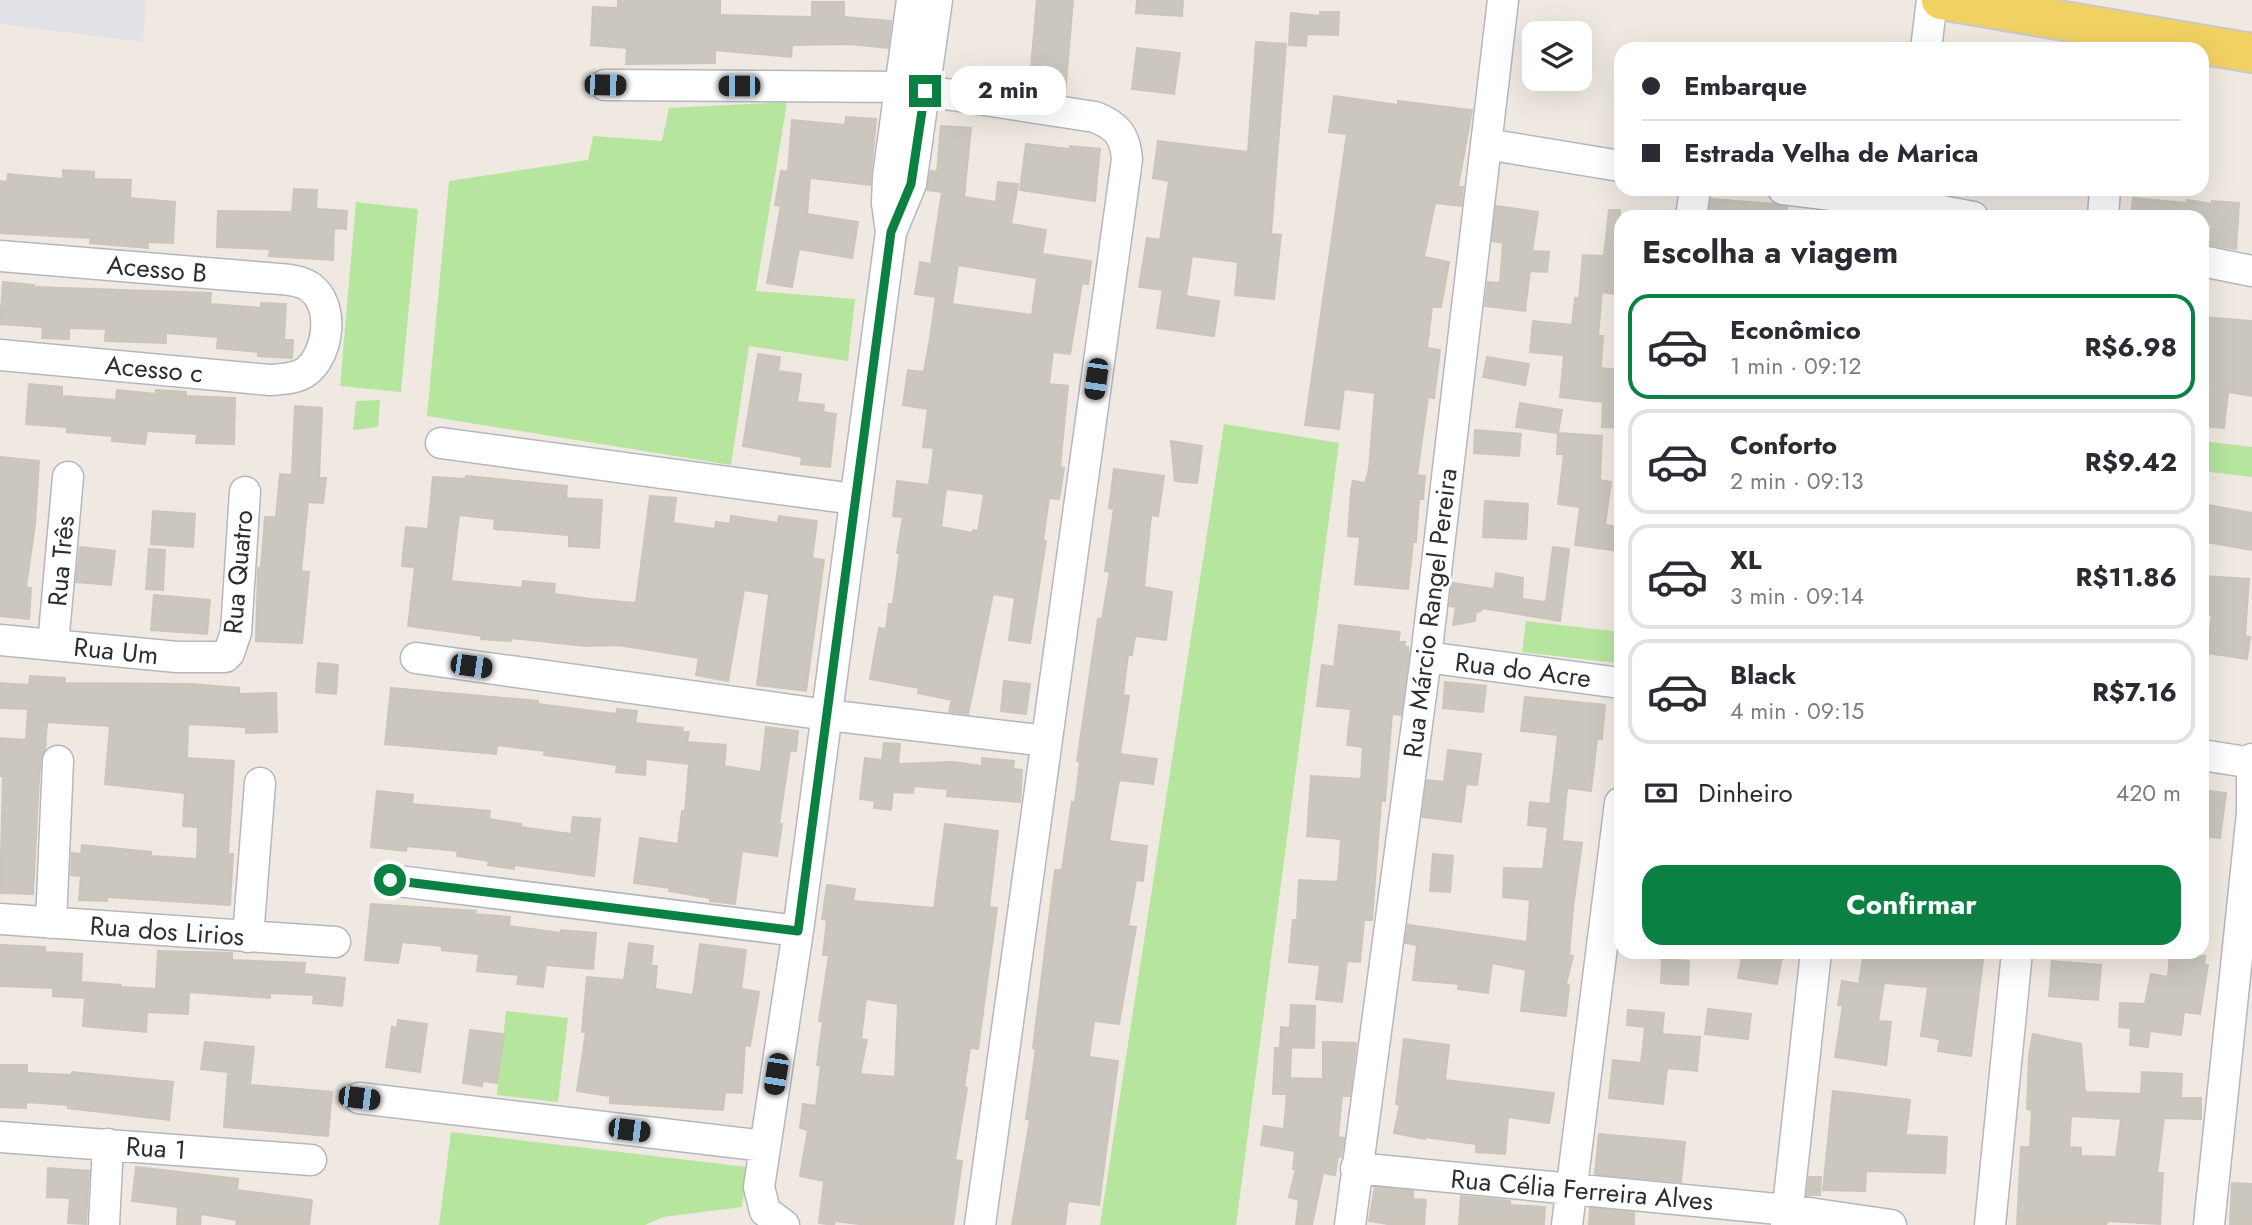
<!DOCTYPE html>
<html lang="pt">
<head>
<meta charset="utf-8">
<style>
  body { margin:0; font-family:Jost,sans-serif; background:#f7f7f7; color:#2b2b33; height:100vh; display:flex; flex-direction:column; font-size:26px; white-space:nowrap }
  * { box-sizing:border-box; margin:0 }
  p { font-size:23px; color:#7c7c81 }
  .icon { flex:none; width:38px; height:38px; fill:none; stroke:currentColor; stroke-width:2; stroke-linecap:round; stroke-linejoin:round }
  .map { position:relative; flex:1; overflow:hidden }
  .drawer { position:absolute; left:1614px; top:210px; width:595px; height:749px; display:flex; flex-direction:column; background:#fff; border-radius:21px; box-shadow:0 7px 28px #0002 }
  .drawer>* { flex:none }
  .banner { position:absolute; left:1614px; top:42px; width:595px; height:154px; border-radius:21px; box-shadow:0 7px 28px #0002; display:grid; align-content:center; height:154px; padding:0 28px; background:#fff }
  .controls { position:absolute; left:1522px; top:21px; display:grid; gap:14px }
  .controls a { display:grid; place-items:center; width:70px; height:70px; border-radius:14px; background:#fff; box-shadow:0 7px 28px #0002; font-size:35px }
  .end { position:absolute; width:32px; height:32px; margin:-16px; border:9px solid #0b8043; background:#fff; box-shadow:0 0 0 4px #fff }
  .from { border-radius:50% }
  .bubble { position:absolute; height:49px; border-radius:21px; background:#fff; box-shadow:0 7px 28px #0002; font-size:23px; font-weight:700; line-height:49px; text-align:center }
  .car { position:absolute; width:21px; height:42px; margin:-21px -10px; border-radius:9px; box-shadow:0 0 5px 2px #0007; background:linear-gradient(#222 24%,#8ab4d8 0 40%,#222 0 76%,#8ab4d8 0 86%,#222 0) }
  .banner b { display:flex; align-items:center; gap:24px; height:66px; font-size:26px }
  .banner b+b { border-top:2px solid #e1e1e2 }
  .banner i { width:18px; height:18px; background:#2b2b33 }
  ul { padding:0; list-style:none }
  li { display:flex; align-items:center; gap:21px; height:105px; margin:0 14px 10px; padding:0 14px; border:4px solid #e1e1e2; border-radius:21px }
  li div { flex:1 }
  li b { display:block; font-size:26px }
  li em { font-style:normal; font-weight:700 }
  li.on { border-color:#0b8043 }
  li>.icon { width:63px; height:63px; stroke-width:1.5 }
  h2 { padding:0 28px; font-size:32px; line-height:84px }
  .pay { display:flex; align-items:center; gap:18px; height:77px; padding:0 28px; font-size:26px }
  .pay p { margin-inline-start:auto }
  .cta { display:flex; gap:14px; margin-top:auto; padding:14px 28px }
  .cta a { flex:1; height:80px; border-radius:21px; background:#0b8043; color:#fff; font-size:28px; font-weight:700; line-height:80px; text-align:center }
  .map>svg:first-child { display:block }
  .industrial { fill:#e3e1e8 }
  .green { fill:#b6e59e }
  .building { fill:#cbc7bf; stroke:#cbc5ba; stroke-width:2; fill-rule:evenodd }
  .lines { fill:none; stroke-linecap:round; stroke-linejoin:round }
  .minor-casing { stroke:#b4b7c1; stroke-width:33 }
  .major-casing { stroke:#c9c9c9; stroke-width:42 }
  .minor { stroke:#fff; stroke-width:30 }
  .major { stroke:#f2d163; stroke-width:38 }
  .route { stroke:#0b8043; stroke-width:9 }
  .labels { text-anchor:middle; stroke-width:6; stroke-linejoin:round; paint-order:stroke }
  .street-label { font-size:26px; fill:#2e2e2e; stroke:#fff }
</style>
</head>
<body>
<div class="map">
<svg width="2252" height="1225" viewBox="0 0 2252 1225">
  <rect width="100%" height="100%" fill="#efe9e1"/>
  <path class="industrial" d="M0 0H146L143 42 0 24Z"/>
  <path class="green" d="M787 102 756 291 855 299 848 361 749 346 731 465 427 416 449 181 588 160 593 136 662 141 669 108Z
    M356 202 418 209 401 392 340 386Z
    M380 400 378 427 353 430 356 401Z
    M1224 424 1339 443 1236 1225H1100Z
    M2202 441 2252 447V477L2202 471Z
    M1526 621 1620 632 1616 663 1522 652Z
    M506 1011 568 1018 558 1102 497 1095Z
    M451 1132 747 1167 742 1207 663 1217 645 1225H439Z"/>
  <path class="building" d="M618 0H720V15L812 17V2H844V17L891 21 888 48 849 44 792 45 791 57 715 50V63L626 64 627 48 591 45 593 7 618 8Z
    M1037 0H1073L1065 95 1029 89Z
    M1137 0H1183L1182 16 1136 13Z
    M1320 12H1339L1338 35 1307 34 1306 46 1289 45 1291 13 1320 16Z
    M1256 42 1286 44 1271 234 1281 235 1274 299 1235 295 1238 262 1192 256 1186 296 1219 301 1214 336 1157 328 1163 290 1139 287 1147 238 1160 240 1169 181 1153 178 1158 141 1248 152Z
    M1137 48 1180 53 1174 94 1132 89Z
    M1334 96 1398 105V101L1472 110 1458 187H1463L1461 206 1435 203 1424 257 1449 262 1441 307H1432L1427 348 1440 350 1434 398 1428 397 1417 475 1425 476 1423 499H1419L1416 542H1413L1408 589 1355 584 1360 537 1348 536 1351 491 1353 481 1365 483 1369 469 1375 393 1344 389 1339 429 1305 425 1347 134 1329 132Z
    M846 117 876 119 870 185 810 178 807 214 858 222 852 258 799 249 792 287 767 283 781 206 775 205 781 171 788 172 792 120 845 125Z
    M941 126 971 128 964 197 996 202 998 182 1018 184 1011 224 1046 230 1042 254 1091 261 1088 284 1082 283 1070 354 1053 352 1049 384 1068 386 1060 467 1064 468 1059 499 1049 498 1043 540 1046 541 1030 643 1009 640 1015 598 993 594 968 714 949 712 952 700 918 693 919 688 870 679 879 628 886 629 889 604H893L900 553H897L903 517 893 516 897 481 929 485 934 448 923 447 928 409 903 405 908 370 924 372 930 338 936 297 915 294 920 262 931 264 938 218 942 192 927 190 931 171 937 172ZM958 265 1037 278 1032 315 952 304ZM946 489 984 494 978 531 973 530 972 533 941 527Z
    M1026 144 1070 149V146L1100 149 1095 201 1020 190Z
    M63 170 94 172V179L131 180 130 198 175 202 173 243 147 242 148 248 90 243 91 238 0 233V181L7 182 8 174 63 179Z
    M294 189 317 190 316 209 347 211 346 229 334 228 333 260 269 256 270 249 217 247 218 211 292 212Z
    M2133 198 2187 203V200L2212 204V201L2239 203 2236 249 2210 245 2211 225 2202 223V217H2131Z
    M1711 199 1774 204 1787 207 1786 217H1709Z
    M1496 206 1538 212 1532 251 1549 252 1547 272 1530 271 1525 311 1485 306 1488 282 1500 283 1503 243 1492 241Z
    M1609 210H1620V249L1616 294 1602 292 1598 336H1603L1601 368 1620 370V428L1602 427 1603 402 1560 397 1564 355 1530 352 1533 321 1572 325 1575 298 1579 299 1583 255 1604 256Z
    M3 282 34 285 33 287 211 293 210 304 261 308V303L286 304 284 340H293L292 358 258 356V352L217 348 218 337 166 333V343L105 341 106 329 69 328V339L42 338 43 327 0 324Z
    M2202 317 2252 321V396L2228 392 2224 428 2202 426Z
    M758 354 780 357 778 371 801 374 797 402 824 405 823 412 836 414 830 467 801 464 802 457 743 446Z
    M1487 357 1529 364 1525 385 1483 377Z
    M29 384 62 387V396L116 400 117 390 156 394V390L186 392V396L235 398 234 444 196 443 197 434 147 431 145 444 112 441V436L67 432V427L26 424Z
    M1520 403 1562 410 1558 433 1516 427Z
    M295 406 322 408 319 478H326L323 503 308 502 301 571 309 572 302 643 256 641 258 568H261L265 517H276L280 474 292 475Z
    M1475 430 1521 434 1519 456 1474 453Z
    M1558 433 1602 436 1600 480 1611 482 1605 525 1620 527V551L1575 545 1580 507 1558 504 1564 454H1557Z
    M1171 441 1202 446 1197 483 1175 481Z
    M0 457 39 461 35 524 26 587 31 588 29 619 0 616Z
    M1114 469 1164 476 1158 516 1151 515 1144 587 1172 592 1166 640 1135 636 1132 655H1128L1123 695 1129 696 1120 754 1157 759 1153 784 1119 780 1109 841 1147 846 1143 881 1136 880 1128 926 1136 927 1119 1024 1094 1021 1089 1057 1118 1061 1099 1205 1068 1201 1065 1225H1012L1030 1120 1026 1119 1036 1049 1033 1048 1055 870H1062L1072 802 1075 803 1080 762 1077 761 1098 619H1102L1110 572 1105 571 1114 509 1109 508Z
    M466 476 567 486 566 498 602 500 599 548 569 546V535L494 529 495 519 459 515 451 581 522 588 523 581 555 584 554 594 591 599 636 603 650 496 676 498 673 523 715 529 716 522 730 524 731 516 778 523 779 516 817 521 812 558 824 560 806 691 757 685 769 594 744 590 728 681 696 675 699 658 662 652 618 645 586 646 511 638V641L481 639 482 636 408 626 415 567 402 566 406 527 428 529 433 477 465 479Z
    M1485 501 1528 504 1526 539 1483 537Z
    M2202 504 2252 513V550L2206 542 2207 530 2202 529Z
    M153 511 195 514 193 547 151 544Z
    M80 547 115 551 111 585 76 582Z
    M1553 547 1569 549 1560 621 1482 608 1481 611 1476 612 1475 621 1453 625 1456 607 1450 606 1452 583 1494 589 1496 573 1523 578 1522 599 1546 602Z
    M149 549 165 550 163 590 146 589Z
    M2204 576 2249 579 2245 636 2250 637 2247 659 2207 653 2212 615 2202 614Z
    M154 595 210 600 207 634 151 630Z
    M1339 625 1400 632 1398 642H1405L1404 647H1408L1409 653 1401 715 1392 714 1385 801H1381L1372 920H1364L1360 962 1347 961 1342 1002 1316 999 1320 965 1289 962 1293 920H1297L1299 880 1338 882 1341 839 1307 836 1311 776 1361 779 1363 747 1347 745 1351 709 1317 706 1322 665 1334 667Z
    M318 663 338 665 336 694 316 692Z
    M30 676 65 678V683L190 684 239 688V694L276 693 277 732 246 733V727L188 724 187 758 234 761 228 854H233L230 905 107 897V901L79 900 81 876 71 875 72 853 81 854 82 845 151 852V856L197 859 198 827 183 826 185 793 105 784 110 726 47 722 45 750 41 760 39 778 33 894 0 893 3 776H0V738L26 740 28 709 0 708V683L29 685Z
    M1004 681 1030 684 1026 714 1001 711Z
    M1445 682 1486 686 1483 712 1443 708Z
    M391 688 538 701V704L616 714 617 709 637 711 635 723 683 728 682 732H689L687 742 726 745 724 766 761 772 766 727 798 731 796 751 790 750 779 824H782L777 856 742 851 735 904 710 901V898L669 891 670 888 634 883 640 838 678 844 682 811H685L689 764 646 759 645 775 616 772 617 765 544 755 545 751 497 745 496 754 385 744Z
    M1525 697 1605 705 1602 739H1597L1591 791 1567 788 1562 841 1582 843 1573 907 1569 955 1573 956 1566 984 1569 985 1566 1016 1521 1011 1526 970 1492 963 1488 993 1458 989 1459 984 1413 980 1417 945 1405 943 1408 925 1527 942 1530 900 1503 897 1504 868 1543 869 1548 827 1528 825 1530 802 1550 804 1558 735 1521 731Z
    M884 743 900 744 898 764 953 762 982 766V758L1014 761 1013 769 1022 770 1020 802 947 796 948 789 914 786 913 793 893 792 891 810 874 808 875 801 860 799 865 758 882 760Z
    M1448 750 1481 754 1477 785 1466 784 1461 822 1422 817 1427 780 1444 782Z
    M2202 790 2226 793 2220 838 2202 836Z
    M377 791 413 795 412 804 490 811 489 819 521 824 520 827 571 834 573 817 600 819 594 876 514 865V869L488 865 489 861 457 856 458 851 407 846 406 851 371 847Z
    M945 824 998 831 989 907 997 908 978 1049 970 1048 964 1087 967 1088 955 1160 962 1161 953 1225H867L835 1221 834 1225 819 1223 824 1181 800 1176 808 1130 800 1128 803 1104 816 1106 821 1066 817 1065 823 1021H819L829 955H823L827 920 822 919 827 885 855 889 853 901 934 908ZM866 999 898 1004 895 1077 860 1074 867 1040 861 1039Z
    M1433 854 1453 856 1450 892 1430 891Z
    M371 904 476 911 475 914 510 917 509 926 561 933V930L596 933 593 969 546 965 543 987 517 984 519 975 477 971 479 954 442 950V946L402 942 398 963 365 960Z
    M629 943 653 946 651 966H657L655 989 693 995 700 944 746 950 741 989 759 992 750 1046 745 1045 742 1093 725 1092 723 1110 610 1103V1096L577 1091 586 1032H582L587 977 624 980Z
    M0 945 45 947V952L82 954 81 982 121 985V987L156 989 158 951 232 953V960L305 963 304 974 345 978 342 1006 313 1003 314 995 270 993V998L189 992 188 1014 147 1012 146 1032 83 1026 85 998 53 996V988L0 986Z
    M1743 952H1783L1777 984 1738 978Z
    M1864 952H1984L1971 1056 1938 1051 1940 1039 1921 1036 1928 987 1884 983 1878 1021 1891 1022 1886 1065 1835 1057 1843 1005H1838L1842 981 1859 984Z
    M2170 954 2205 956 2204 965H2208L2200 1014 2184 1012 2181 1035 2150 1031 2148 1047 2130 1045 2131 1028 2119 1027 2120 1003 2145 1004 2151 974 2168 977Z
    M1662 959 1689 961 1688 985 1661 983Z
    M2052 961 2101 965 2098 1000 2049 996Z
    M1291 1005 1315 1006 1314 1048 1280 1047 1281 1027 1290 1028Z
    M1708 1009 1751 1014 1748 1039 1705 1034Z
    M1628 1010 1664 1013 1662 1034 1700 1037 1697 1071 1667 1068 1663 1104 1609 1098 1613 1060 1641 1063 1645 1027 1627 1025Z
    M398 1020 427 1024 420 1072 386 1067 392 1027 397 1028Z
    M470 1030 504 1034 497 1083 483 1081 482 1086 463 1083Z
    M2033 1034 2081 1044 2085 1092 2141 1094 2142 1072 2182 1074 2181 1098H2201V1119L2164 1118 2157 1173H2163L2160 1224 2107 1221 2106 1225H2017L2021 1147H2030L2032 1110 2027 1109 2029 1055ZM2071 1116 2121 1119 2116 1157 2081 1156V1148L2069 1147Z
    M1404 1039 1449 1045 1445 1080 1554 1093 1549 1123 1508 1117 1505 1154 1476 1152V1144L1425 1137V1139L1394 1133 1400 1105 1396 1104Z
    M205 1042 254 1047 250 1085 332 1092 328 1136 224 1127 228 1072 201 1069Z
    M1323 1042 1356 1043 1350 1096H1342L1338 1137 1344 1138 1341 1157 1338 1156 1335 1175 1323 1173 1312 1225H1296L1299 1200 1289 1197 1296 1169H1293L1295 1151 1261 1145 1264 1126 1284 1129 1287 1094H1273L1275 1048H1291L1290 1078 1323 1079Z
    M0 1065H27V1073L71 1075 72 1072 173 1082 169 1120 68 1108V1105L26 1102V1108L0 1107Z
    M1833 1091 1910 1100 1906 1135 1947 1137 1945 1173 1866 1171 1865 1191 1823 1190Z
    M1599 1134 1685 1142 1681 1182 1595 1174Z
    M136 1167 238 1179 237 1190 312 1200 309 1225H236L237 1220 201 1214 200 1225H177L178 1207 132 1201Z
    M48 1168 89 1171 86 1224 68 1223 70 1198 47 1197Z
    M1809 1177H1821L1820 1195H1807Z
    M2232 1183 2252 1184V1225H2230Z
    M1375 1187 1413 1191V1199L1426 1200 1424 1225H1394L1369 1221Z
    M1461 1196 1510 1201V1205L1545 1207 1544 1225H1459Z
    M1590 1208 1634 1213V1225H1589Z"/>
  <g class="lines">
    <g class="minor-casing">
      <path id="minor" d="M1926 49 1932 0
        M605 85 900 87 1095 117C1117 126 1125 135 1127 159L980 1225
        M1486 144 1620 166
        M1783 189 1906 204 1973 217
        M1691 217 1695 189
        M2103 217 2105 189
        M891 232 911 184 937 0
        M0 256 267 278C280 279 299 279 310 287 335 305 329 353 307 371 297 379 283 379 270 380L0 355
        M2202 261 2252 271
        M441 443 854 499
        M0 640 177 657H225L229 653 236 632 245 492
        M53 645 68 477
        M1426 657 1620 683
        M416 658 827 715 1046 741
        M2202 755 2252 763
        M390 880 798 931
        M0 919 335 942
        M51 923 58 761
        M248 937 260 783
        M359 1098 765 1146
        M0 1137 311 1160
        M1356 1168 1788 1210 1891 1225
        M104 1225 108 1144
        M784 1225 765 1211 759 1187 798 931 891 232 887 203 888 177 912 0
        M1350 1225 1426 657 1503 0
        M1567 1225 1620 803
        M1786 1225 1816 952
        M1990 1225 2017 952
        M2209 1225 2252 813V759"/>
    </g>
    <g class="major-casing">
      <path id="major" d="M1941 0 2252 53"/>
    </g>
    <use href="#minor" class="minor"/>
    <use href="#major" class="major"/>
  </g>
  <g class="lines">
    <path class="route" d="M390 880 798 931 891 232 911 184 925 91"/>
  </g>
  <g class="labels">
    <g class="street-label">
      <text transform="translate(157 269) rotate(5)" y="9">Acesso B</text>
      <text transform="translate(154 369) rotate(5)" y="9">Acesso c</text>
      <text transform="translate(61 561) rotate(-85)" y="9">Rua Três</text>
      <text transform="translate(238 572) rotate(-85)" y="9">Rua Quatro</text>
      <text transform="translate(1430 613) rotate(-83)" y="9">Rua Márcio Rangel Pereira</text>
      <text transform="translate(116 651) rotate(6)" y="9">Rua Um</text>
      <text transform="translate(1523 670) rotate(7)" y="9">Rua do Acre</text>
      <text transform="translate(167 931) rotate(4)" y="9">Rua dos Lirios</text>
      <text transform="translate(156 1148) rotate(4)" y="9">Rua 1</text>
      <text transform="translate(1582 1190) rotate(5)" y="9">Rua Célia Ferreira Alves</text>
    </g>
  </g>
</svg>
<div class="controls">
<a><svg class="icon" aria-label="layers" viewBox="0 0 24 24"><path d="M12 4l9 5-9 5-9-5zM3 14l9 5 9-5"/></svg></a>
</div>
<i class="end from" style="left:390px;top:880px"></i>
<i class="end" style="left:925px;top:91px"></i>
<div class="bubble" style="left:950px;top:66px;width:116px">2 min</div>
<i class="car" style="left:605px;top:85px;rotate:91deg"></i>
<i class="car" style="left:739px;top:86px;rotate:270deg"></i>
<i class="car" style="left:1096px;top:379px;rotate:188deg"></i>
<i class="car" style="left:471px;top:666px;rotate:98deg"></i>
<i class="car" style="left:776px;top:1074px;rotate:189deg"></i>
<i class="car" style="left:359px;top:1098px;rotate:97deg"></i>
<i class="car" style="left:629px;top:1130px;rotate:97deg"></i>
<div class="banner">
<b><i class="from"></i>Embarque</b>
<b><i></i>Estrada Velha de Marica</b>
</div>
<section class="drawer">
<h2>Escolha a viagem</h2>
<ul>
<li class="on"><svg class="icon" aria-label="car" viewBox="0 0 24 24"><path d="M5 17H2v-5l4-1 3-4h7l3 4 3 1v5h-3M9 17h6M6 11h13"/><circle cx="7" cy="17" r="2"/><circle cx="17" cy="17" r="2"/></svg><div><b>Econômico</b><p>1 min · 09:12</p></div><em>R$6.98</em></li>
<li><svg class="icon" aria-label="car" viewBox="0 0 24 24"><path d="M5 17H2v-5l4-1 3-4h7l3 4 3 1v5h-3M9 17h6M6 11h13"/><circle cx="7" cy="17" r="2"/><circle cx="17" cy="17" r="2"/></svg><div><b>Conforto</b><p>2 min · 09:13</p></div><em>R$9.42</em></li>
<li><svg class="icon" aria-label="car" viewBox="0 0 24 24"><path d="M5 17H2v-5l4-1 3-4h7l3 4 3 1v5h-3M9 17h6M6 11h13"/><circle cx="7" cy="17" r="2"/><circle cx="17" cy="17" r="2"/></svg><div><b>XL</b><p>3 min · 09:14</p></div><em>R$11.86</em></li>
<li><svg class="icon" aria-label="car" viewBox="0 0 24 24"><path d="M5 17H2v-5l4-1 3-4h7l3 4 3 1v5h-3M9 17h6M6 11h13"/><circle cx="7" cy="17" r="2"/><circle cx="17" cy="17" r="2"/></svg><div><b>Black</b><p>4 min · 09:15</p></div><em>R$7.16</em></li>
</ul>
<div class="pay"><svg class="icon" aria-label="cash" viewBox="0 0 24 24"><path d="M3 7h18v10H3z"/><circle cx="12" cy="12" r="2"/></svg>Dinheiro<p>420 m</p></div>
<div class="cta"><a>Confirmar</a></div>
</section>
</div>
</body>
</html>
